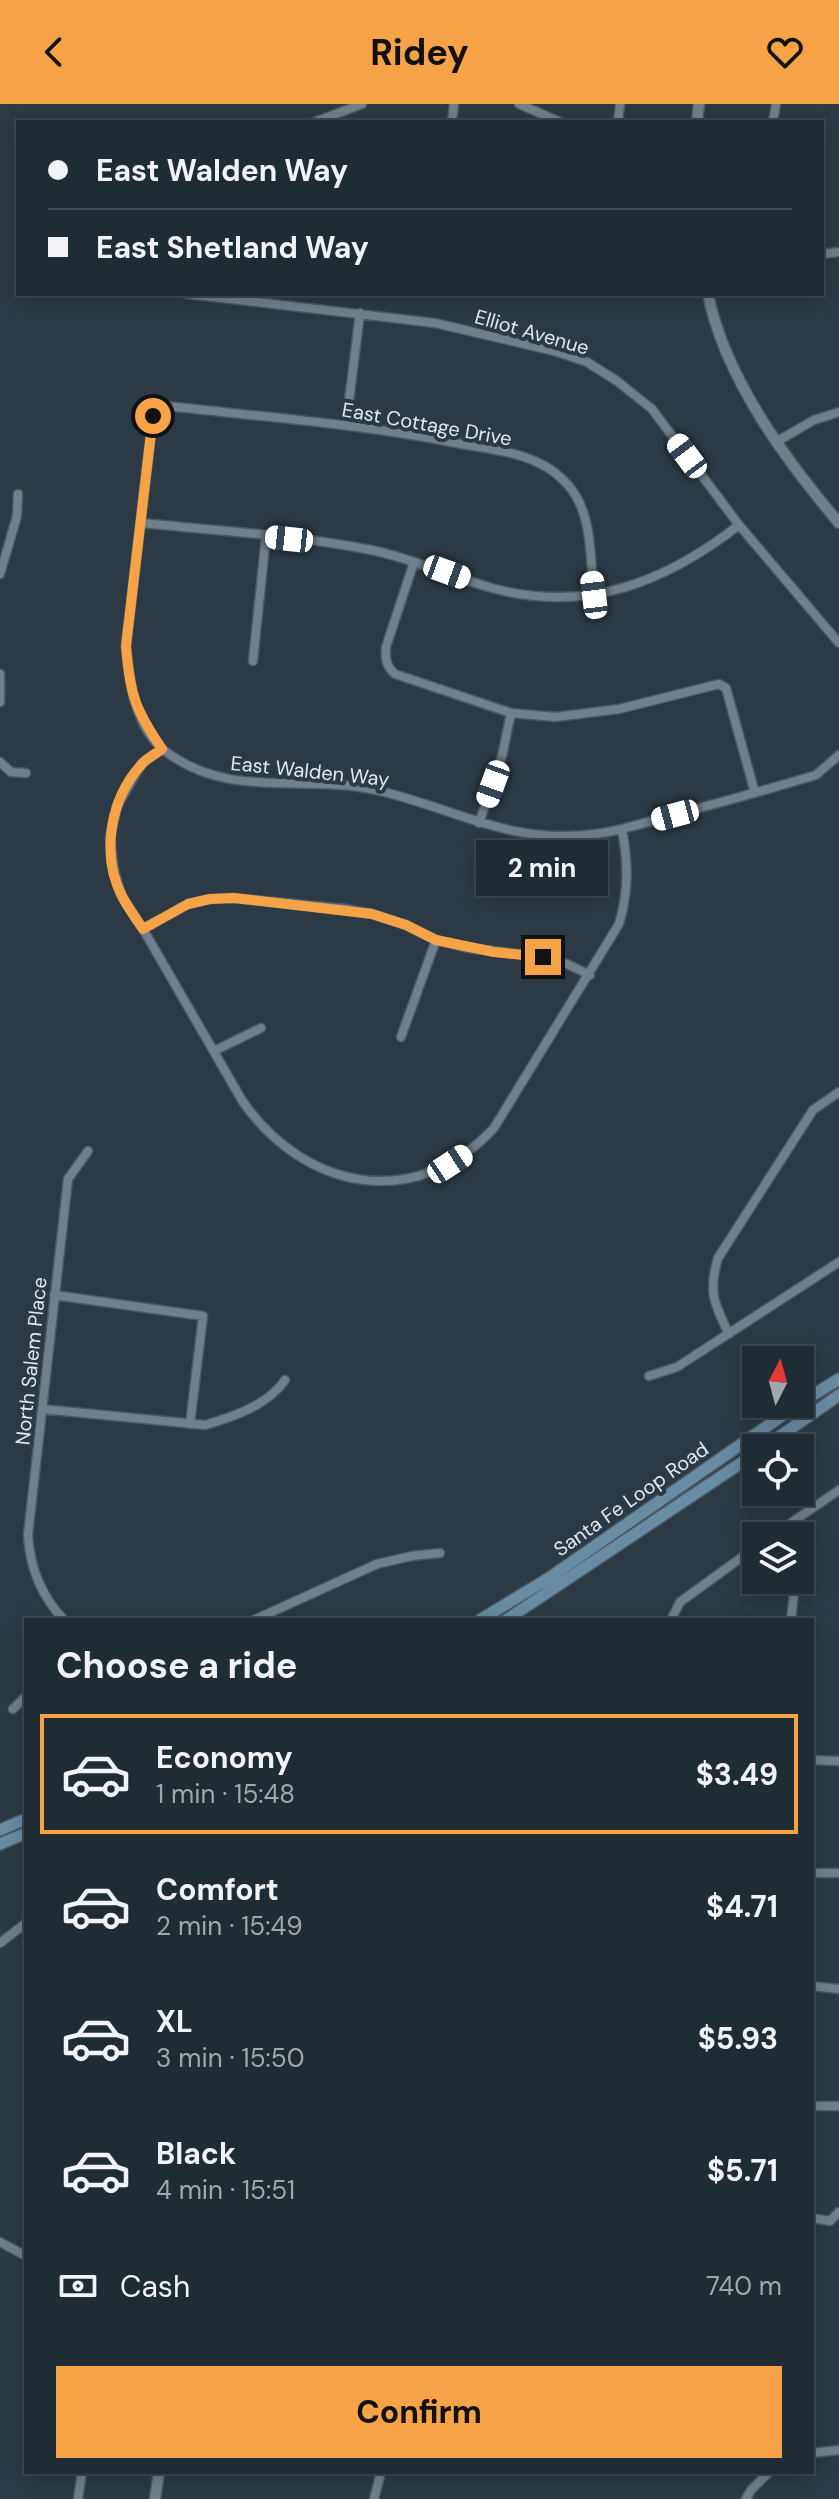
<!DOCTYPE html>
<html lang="en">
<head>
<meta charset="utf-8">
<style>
  body { margin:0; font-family:"DM Sans",sans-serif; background:#28343b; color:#f1f3f6; height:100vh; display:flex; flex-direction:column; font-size:30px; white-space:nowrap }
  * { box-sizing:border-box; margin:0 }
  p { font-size:26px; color:#a2a7ac }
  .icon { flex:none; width:44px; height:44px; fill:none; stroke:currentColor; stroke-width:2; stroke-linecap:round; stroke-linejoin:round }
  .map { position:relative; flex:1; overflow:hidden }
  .side { position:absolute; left:24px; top:1514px; width:790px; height:856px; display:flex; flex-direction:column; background:#202c33; border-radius:0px; box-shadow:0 4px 20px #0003,0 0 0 2px #3d484e }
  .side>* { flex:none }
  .hud { position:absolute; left:16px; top:16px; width:808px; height:176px; border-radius:0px; box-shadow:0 4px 20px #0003,0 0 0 2px #3d484e; display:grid; align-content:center; height:176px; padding:0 32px; background:#202c33 }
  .needle { width:52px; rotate:6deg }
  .tools { position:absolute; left:742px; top:1242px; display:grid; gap:16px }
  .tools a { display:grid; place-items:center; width:72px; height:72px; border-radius:0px; background:#202c33; box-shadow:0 4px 20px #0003,0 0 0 2px #3d484e; font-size:40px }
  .end { position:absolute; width:36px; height:36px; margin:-18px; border:10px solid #f6a247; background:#111; box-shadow:0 0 0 4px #111 }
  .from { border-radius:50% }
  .bubble { position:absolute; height:56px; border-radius:0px; background:#202c33; box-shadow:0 4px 20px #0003,0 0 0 2px #3d484e; font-size:26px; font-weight:700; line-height:56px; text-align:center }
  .car { position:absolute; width:24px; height:48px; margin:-24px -12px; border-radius:10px; box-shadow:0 0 6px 2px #0007; background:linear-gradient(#fff 24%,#345 0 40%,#fff 0 76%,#345 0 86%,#fff 0) }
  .hud b { display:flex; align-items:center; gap:28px; height:76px; font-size:30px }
  .hud b+b { border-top:2px solid #3d484e }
  .hud i { width:20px; height:20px; background:#f1f3f6 }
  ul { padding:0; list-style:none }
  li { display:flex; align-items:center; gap:24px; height:120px; margin:0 16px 12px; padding:0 16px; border:4px solid transparent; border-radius:0px }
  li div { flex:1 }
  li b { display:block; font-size:30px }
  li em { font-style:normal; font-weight:700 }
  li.on { border-color:#f6a247 }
  li>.icon { width:72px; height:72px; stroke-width:1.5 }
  h2 { padding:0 32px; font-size:36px; line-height:96px }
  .pay { display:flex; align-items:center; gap:20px; height:88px; padding:0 32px; font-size:30px }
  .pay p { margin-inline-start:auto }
  .primary-button { display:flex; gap:16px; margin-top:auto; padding:16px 32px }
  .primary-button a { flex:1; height:92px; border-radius:0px; background:#f6a247; color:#111; font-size:32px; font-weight:700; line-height:92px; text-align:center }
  header { display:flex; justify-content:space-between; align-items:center; height:104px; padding:0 32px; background:#f6a247; color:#111; font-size:36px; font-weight:700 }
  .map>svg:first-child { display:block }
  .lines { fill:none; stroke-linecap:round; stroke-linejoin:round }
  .minor-casing { stroke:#4c5961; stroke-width:11 }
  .tertiary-casing { stroke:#4c5961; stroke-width:13 }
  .secondary-casing { stroke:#4c5961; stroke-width:14 }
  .minor { stroke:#70808b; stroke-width:8 }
  .tertiary { stroke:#70808b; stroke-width:10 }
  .secondary { stroke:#688ca4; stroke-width:11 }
  .route { stroke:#f6a247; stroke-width:10 }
  .labels { text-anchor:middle; stroke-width:8; stroke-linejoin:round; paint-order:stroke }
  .street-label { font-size:20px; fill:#e0e9ef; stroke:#2b3a44 }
</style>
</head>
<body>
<header><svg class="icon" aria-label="back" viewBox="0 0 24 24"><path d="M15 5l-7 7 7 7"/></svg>Ridey<svg class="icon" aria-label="heart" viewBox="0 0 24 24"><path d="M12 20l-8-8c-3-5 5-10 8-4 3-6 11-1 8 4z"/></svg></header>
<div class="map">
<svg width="839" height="2395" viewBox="0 0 839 2395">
  <rect width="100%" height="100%" fill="#2b3a44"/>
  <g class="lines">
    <g class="minor-casing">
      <path id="minor" d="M519 0 560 18
        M315 18 362 0
        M452 18 454 0
        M618 18 620 0
        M773 18 776 0
        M822 150 839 148
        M187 190 435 219 554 247 587 258 617 277 652 305 739 421 839 539
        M346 321 360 209
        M776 338 814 316 839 308
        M142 419C218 427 296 431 371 446 412 454 451 473 492 484 586 510 666 478 739 421
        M414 458 386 543C385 555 386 562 395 570L511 609 555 613 619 605 719 580 726 584 755 689
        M0 470 17 412 18 390
        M594 491C590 455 593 409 568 381 560 372 550 364 539 359 514 347 484 344 456 339 361 320 264 313 167 302L158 306 153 312 126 542C129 577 135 624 165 647 229 696 304 670 376 686 451 703 506 739 587 731 617 728 647 718 676 710 723 698 769 685 816 671L839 651
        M253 557 266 432
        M0 570V598
        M162 645 142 659 117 702 110 733 114 766 121 791 143 825 243 998C306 1087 416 1108 494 1024L619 820C629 787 628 758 622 725
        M0 658 11 668 26 669
        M479 719 502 652 511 609
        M143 825 188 800 210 795 234 794 346 805 372 810 406 821 436 836 468 844 543 853 567 860 590 871
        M401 933 436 836
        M214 947 261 924
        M54 1191 203 1212 190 1320
        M729 1230C714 1200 708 1187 718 1154L813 1006 839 988
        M649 1272 677 1263 839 1158
        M42 1305 205 1321C233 1313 268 1301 285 1276
        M772 1432 839 1386
        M64 1516C41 1492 30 1464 28 1431L68 1075 88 1047
        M254 1516 377 1460 412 1452 440 1449
        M671 1516 680 1498 756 1443
        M791 1516 794 1489 793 1476
        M13 1605 26 1592
        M812 1656 839 1657
        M812 1769H839
        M0 1839 26 1819
        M812 1882 839 1885
        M812 2002H839
        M812 2114 830 2117 839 2108
        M0 2138 26 2152
        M812 2349 839 2346
        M78 2395 82 2368
        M374 2395 381 2368
        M746 2395 751 2386 769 2368"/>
    </g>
    <g class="tertiary-casing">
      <path id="tertiary" d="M697 18 699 0
        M708 190C725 274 785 355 839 419
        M155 2395 159 2368"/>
    </g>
    <g class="secondary-casing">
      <path id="secondary" d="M800 1299 839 1275
        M763 1344 839 1291
        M480 1516 549 1474 799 1300
        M506 1516 756 1349
        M0 1726 26 1715
        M0 1740 26 1729"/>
    </g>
    <use href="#minor" class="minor"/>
    <use href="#tertiary" class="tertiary"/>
    <use href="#secondary" class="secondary"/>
  </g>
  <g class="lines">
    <path class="route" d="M153 312 126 542C130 591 135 605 162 645 156 650 147 654 142 660 110 694 100 752 123 794 129 805 136 815 143 825L188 800 210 795 234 794 372 810 406 821 436 836 494 848 543 853"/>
  </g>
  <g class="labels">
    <g class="street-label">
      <text transform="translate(532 228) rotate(16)" y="7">Elliot Avenue</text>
      <text transform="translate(427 320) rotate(10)" y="7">East Cottage Drive</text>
      <text transform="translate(310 667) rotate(6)" y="7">East Walden Way</text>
      <text transform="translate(31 1257) rotate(-84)" y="7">North Salem Place</text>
      <text transform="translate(631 1395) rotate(-35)" y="7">Santa Fe Loop Road</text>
    </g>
  </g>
</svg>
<div class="tools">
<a><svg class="needle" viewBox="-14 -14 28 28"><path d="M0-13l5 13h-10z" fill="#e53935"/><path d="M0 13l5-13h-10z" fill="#a2a7ac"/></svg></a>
<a><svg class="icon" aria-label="locate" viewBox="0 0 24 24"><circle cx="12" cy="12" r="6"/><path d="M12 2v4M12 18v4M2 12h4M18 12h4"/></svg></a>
<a><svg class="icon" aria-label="layers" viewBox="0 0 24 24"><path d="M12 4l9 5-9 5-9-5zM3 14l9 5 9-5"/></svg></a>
</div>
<i class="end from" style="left:153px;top:312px"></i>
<i class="end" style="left:543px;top:853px"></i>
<div class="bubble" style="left:476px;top:736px;width:132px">2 min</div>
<i class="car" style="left:687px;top:352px;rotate:323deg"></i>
<i class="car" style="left:289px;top:435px;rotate:276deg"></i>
<i class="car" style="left:447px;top:468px;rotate:110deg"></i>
<i class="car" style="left:594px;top:491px;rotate:353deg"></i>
<i class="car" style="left:493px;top:680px;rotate:200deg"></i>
<i class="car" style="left:675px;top:711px;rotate:255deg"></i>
<i class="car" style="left:450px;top:1060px;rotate:57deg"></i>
<div class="hud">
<b><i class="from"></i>East Walden Way</b>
<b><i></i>East Shetland Way</b>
</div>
<section class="side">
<h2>Choose a ride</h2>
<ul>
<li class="on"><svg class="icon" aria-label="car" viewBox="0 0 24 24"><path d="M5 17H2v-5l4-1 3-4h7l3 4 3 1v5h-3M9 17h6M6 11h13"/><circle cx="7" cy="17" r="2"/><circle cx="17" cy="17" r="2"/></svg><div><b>Economy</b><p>1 min · 15:48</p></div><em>$3.49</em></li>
<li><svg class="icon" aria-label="car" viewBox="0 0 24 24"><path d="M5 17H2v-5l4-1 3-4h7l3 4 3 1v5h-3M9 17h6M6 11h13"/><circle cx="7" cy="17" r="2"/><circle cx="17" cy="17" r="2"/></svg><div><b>Comfort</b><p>2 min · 15:49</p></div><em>$4.71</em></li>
<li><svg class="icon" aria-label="car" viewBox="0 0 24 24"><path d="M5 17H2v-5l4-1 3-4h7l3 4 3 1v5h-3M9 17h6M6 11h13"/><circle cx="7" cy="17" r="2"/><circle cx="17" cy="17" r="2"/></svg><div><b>XL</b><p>3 min · 15:50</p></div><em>$5.93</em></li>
<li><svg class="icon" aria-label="car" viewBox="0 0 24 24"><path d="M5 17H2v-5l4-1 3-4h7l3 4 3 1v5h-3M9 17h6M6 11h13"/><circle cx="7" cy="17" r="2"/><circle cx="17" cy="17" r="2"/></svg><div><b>Black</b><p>4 min · 15:51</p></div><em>$5.71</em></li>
</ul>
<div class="pay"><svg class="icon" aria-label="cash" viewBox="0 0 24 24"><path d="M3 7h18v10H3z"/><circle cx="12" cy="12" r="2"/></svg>Cash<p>740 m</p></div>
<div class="primary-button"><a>Confirm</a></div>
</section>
</div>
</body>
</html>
